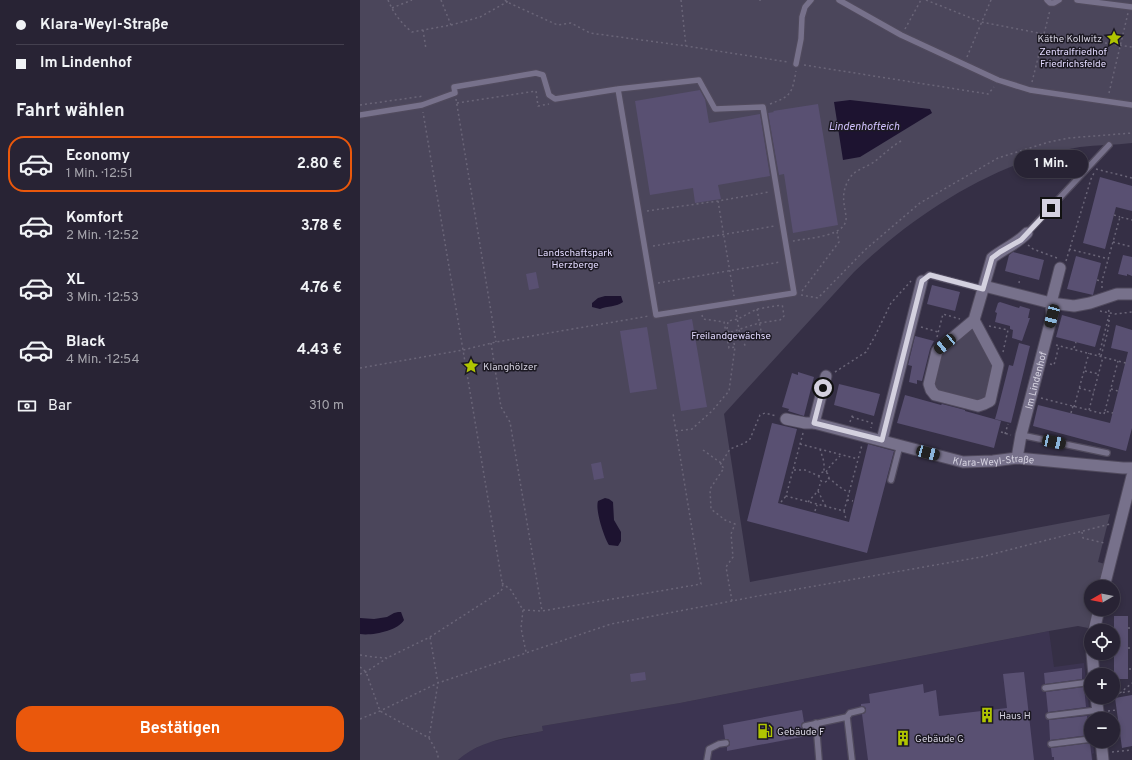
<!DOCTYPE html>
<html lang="de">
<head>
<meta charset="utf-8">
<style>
  body { margin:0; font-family:Overpass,sans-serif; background:#302b3c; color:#f1f3f6; height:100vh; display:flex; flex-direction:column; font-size:15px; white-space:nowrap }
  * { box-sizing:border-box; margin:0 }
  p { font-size:13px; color:#a5a4ac }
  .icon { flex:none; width:22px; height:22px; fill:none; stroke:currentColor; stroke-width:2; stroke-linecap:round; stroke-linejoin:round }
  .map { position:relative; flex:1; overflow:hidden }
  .panel { display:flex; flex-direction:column; background:#282334; width:360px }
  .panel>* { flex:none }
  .guide { display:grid; align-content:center; height:88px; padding:0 16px; background:#282334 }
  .needle { width:26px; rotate:261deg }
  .fabs { position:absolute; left:724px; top:580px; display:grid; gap:8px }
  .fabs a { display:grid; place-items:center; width:36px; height:36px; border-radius:50%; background:#282334; box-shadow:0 2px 6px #0003,0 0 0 1px #44404f; font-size:20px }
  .end { position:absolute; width:18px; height:18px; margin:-9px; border:5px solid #d4d1df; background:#111; box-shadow:0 0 0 2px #111 }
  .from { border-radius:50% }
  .bubble { position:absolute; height:28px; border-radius:14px; background:#282334; box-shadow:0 2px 6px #0003,0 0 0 1px #44404f; font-size:13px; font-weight:700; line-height:28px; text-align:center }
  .car { position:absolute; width:12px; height:24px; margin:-12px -6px; border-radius:5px; box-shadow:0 0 3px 1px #0007; background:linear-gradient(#222 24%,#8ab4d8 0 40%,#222 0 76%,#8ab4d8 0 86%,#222 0) }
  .guide b { display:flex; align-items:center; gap:14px; height:38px; font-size:15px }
  .guide b+b { border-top:1px solid #44404f }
  .guide i { width:10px; height:10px; background:#f1f3f6 }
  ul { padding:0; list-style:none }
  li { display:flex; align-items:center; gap:12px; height:56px; margin:0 8px 6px; padding:0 8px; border:2px solid transparent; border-radius:16px }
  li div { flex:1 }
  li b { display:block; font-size:15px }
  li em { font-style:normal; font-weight:700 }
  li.selected { border-color:#ea580c }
  li>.icon { width:36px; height:36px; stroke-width:1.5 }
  h2 { padding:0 16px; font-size:18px; line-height:48px }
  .pay { display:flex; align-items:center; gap:10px; height:44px; padding:0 16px; font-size:15px }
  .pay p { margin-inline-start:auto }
  .action { display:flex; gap:8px; margin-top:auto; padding:8px 16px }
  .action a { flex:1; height:46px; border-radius:16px; background:#ea580c; color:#fff; font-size:16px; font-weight:700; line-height:46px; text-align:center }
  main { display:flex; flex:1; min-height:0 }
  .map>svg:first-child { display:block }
  .built { fill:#3c3451 }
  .green { fill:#4b465b }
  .water { fill:#1d1330 }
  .building { fill:#595072 }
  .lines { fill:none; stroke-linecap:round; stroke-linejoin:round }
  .service-casing { stroke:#504a5d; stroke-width:8 }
  .minor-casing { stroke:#504a5d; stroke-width:13 }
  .path { stroke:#6a6578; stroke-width:1.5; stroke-dasharray:2 3; stroke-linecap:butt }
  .service { stroke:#77718b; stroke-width:5.5 }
  .minor { stroke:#77718b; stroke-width:11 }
  .route { stroke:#d4d1df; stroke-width:5 }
  .labels { text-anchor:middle; stroke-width:3; stroke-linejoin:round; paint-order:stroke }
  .poi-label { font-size:10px; fill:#d4d1df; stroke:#1c1923; text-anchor:start }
  .park-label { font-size:10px; fill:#e0d7fc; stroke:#1c1923 }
  .street-label { font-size:10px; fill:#d4d1df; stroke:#1c1923 }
  .water-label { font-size:11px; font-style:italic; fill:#d0c0fd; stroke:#1c1923 }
</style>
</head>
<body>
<main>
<section class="panel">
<div class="guide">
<b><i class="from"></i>Klara-Weyl-Straße</b>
<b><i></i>Im Lindenhof</b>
</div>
<h2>Fahrt wählen</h2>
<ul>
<li class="selected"><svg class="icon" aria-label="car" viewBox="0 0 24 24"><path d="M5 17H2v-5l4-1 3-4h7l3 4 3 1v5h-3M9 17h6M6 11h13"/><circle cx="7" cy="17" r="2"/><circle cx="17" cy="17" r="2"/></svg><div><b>Economy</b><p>1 Min. · 12:51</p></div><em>2.80 €</em></li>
<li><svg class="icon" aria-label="car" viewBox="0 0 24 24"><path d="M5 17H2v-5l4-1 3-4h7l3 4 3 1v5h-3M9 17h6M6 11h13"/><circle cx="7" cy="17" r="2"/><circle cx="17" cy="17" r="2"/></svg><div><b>Komfort</b><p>2 Min. · 12:52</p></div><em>3.78 €</em></li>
<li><svg class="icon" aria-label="car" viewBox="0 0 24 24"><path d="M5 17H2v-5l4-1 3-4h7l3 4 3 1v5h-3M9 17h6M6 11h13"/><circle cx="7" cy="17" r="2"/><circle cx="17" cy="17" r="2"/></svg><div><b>XL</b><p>3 Min. · 12:53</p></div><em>4.76 €</em></li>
<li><svg class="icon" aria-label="car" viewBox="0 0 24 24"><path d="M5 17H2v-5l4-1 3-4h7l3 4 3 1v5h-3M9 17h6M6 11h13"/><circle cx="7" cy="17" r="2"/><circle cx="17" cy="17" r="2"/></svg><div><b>Black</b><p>4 Min. · 12:54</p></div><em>4.43 €</em></li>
</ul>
<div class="pay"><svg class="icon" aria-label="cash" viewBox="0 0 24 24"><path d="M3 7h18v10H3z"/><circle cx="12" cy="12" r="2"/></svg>Bar<p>310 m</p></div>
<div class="action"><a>Bestätigen</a></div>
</section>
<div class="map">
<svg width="772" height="760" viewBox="0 0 772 760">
  <rect width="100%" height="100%" fill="#352f45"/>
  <path class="built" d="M689 631 694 667 724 663 731 726V741H733L734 753 732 754 733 760H98L107 752 129 742 183 731 182 726 320 703Z"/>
  <path class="green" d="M0 0H772V143C755 145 737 145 720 147 637 160 554 214 494 272L364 414 390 582 750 514 738 562 745 564 739 587H731V609H733L728 628 718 626 689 631 320 703 182 726 183 731C153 737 122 739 98 760H0Z
    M613 328 634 363 628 397 623 401 583 394 573 387 581 353 608 329Z"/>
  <path class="water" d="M490 100 570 109 572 113 500 157 483 160 474 102Z
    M245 296H261L263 302C257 307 247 306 240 309L232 307V303L238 298Z
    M245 498 249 499 253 502 254 520 261 532V541L258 546 249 545C244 537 235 510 238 501Z
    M38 612H41L44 620C38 631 11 636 0 634V618L14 619 27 617 34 613Z"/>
  <path class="building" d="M340 90 345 99 349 123 400 114 410 176 358 185 361 199 335 203 333 188 290 195 275 101Z
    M458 104 478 225 433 233 424 174 419 175 408 113 414 112 413 111Z
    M740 177 772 186V211L756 207 745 249 723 243Z
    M653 252 684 260 679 280 645 271 649 255Z
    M763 255 772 257V276L767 274V276L758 274Z
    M716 256 741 263 733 295 707 289Z
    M176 272 179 288 169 290 166 274Z
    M572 285 600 292 595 311 567 304Z
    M640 302 659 308 660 306 670 309 668 318H670L662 341 652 338 653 330 650 329V326L635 322 637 313 635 312 638 303Z
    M702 315 741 326 735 347 696 337Z
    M332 319 347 407 321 411 307 324Z
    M756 325 772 330V428L766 451 673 426 678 405 750 423 768 352 751 348Z
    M287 327 297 389 270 393 260 331Z
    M555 336 574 341 570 349 562 381 557 380V384L549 382 552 366 548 365Z
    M659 343 670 346 651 423 635 419 637 412 649 365 653 366Z
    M438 372 454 377 444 416 428 411 429 409 422 407 432 373 438 375Z
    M479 384 520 394 514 416 474 405Z
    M545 395 581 405 582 404 605 410V411L641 421 634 448 537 423Z
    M412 423 437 429 418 503 489 522 508 444 534 451 507 553 387 521Z
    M241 462 244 478 234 480 231 464Z
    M754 616H768V679H754Z
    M722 668V679L685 684 684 673Z
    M285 672 286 680 271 682 270 674Z
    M664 672 674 760H508L502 714 505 713 506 709 505 707 501 706V704L510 703 509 694 563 684 564 693 576 690 579 716 647 708 643 674Z
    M724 687 726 707 688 712 686 692Z
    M772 695V746L762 748 755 698Z
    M442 710 444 722 442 723 441 726 442 729 446 730 447 736 367 751V747L370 745V742L368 739H365L363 725Z
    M727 716 729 735 690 740 689 720Z
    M730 743 732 760H694V757H692L691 748Z"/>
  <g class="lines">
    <g class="service-casing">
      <path id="service" d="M479 0 541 35 638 80 670 90 772 105
        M687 0 690 3H694L699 0
        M717 0 772 7
        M436 64 441 39 442 17 445 7 451 0
        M0 115 62 105 95 93 94 87 176 73 183 75 189 95 195 99 258 89 339 80 355 109 403 107 434 293 296 315 258 89
        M667 233 749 145
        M562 281 569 275 623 289
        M661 435 747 453
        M531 480 540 445
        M685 688 731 682
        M689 716 738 710
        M456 723 459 760
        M445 726 487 717
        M691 744 731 739
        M347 760 349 749 359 744 366 743
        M492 760 487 717 490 713 502 710"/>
    </g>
    <g class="minor-casing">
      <g id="minor">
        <path d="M624 286 691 303 714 306 730 303 757 294H772"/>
        <path d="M614 320 638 365 630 401 624 404 618 406 575 395 571 390 569 384 577 351 614 320 632 258C643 249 657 244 667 233"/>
        <path id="s1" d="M426 419 445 423H454L603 462 633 461 657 458 763 468H772"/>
        <path d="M454 423 466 376"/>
        <path d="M522 440 562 281"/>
        <path id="s2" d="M657 458 661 435 692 316 691 303 700 268"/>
        <path d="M744 587 772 476"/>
        <path d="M734 631 739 609"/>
        <path d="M732 653 734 675"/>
        <path d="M736 697 739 719"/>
        <path d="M741 741 743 760"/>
      </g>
    </g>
    <path class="path" d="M28 0C34 14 41 23 52 32L91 25 120 17 147 2 148 0
      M81 0 91 25
      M145 0 147 2 193 23 198 25 211 23 230 33 326 46 428 62
      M321 0 326 46
      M399 0H401
      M566 0 621 22 684 34 772 47
      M32 8 52 0
      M545 29 561 0
      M63 30 66 49
      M607 57 631 0
      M444 65 628 94 634 87
      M672 82 690 10
      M749 93 768 13
      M96 99 136 342
      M97 103 176 91 178 106 189 104
      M410 104C431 96 432 94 436 71
      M0 105 64 96
      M736 169 772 178
      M358 201 374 296
      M287 211 358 201 409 192
      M754 215 760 217
      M433 241C447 238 489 237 486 216 484 203 481 194 488 181 493 170 505 168 514 162 523 155 531 147 541 141
      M753 242 772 247
      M668 245 673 249 697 258
      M293 246 415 226
      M709 249 749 259
      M706 261 731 179 734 173
      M737 280 742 281
      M298 283 420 262
      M659 283 660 278
      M742 288V281L760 217 772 220
      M442 291 479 242 477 232
      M441 295 458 298 506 249 560 203 638 158 689 142 709 138 772 133
      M397 309 401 331
      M376 310 379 330 386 348
      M740 311 755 314 772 312
      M342 315 343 319 364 322 369 348 375 347 371 332 366 331
      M629 326 648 330 643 352
      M561 327 578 332
      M367 329 368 321 378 319 397 309 422 305
      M371 332 399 323 420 320 424 316 422 303
      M577 337 583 314 600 319
      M131 343 141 407 150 422 182 611 341 584 313 413
      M696 345 766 363
      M714 348 716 342
      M739 355 748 319
      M741 356C745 341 752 323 748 307
      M690 364 694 365 699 346
      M0 368 103 350 136 342 289 316
      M725 371 739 374
      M475 372 506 352 515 336 531 303 551 281
      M719 388 734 392
      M751 389 758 391
      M681 398 744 414 745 411 753 413
      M714 407 729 353
      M729 410 743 357
      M745 411 758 361
      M711 413 713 406
      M492 417 512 423 511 428
      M490 422 493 414
      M316 431 332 429 352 411 369 391 375 347
      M641 432 651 435
      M443 433 426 496 484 511 502 445
      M645 434 648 424
      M440 444 498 459
      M460 449 464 462V472
      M343 450 361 463
      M434 470H445L459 476
      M466 472 471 465 480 456
      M459 477a5 5 0 1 1 10 0a5 5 0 1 1-10 0Z
      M468 478C476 483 481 490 490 492
      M458 491 466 507
      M487 500 493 501
      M421 502 426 496
      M448 502 458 491 461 481
      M455 511 457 505
      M484 511 486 519
      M722 532 723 538 744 543
      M142 583 151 590 163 610 161 628 166 652
      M372 601 366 567 373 557 371 534 375 524 365 520 351 509 350 489 364 468 360 465 370 449 385 443 390 439 400 415 405 413 416 416
      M163 610 182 611
      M768 628H772
      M768 648H772
      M0 655 13 657 27 658 70 637 140 592 143 588 63 112
      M0 667 6 672 20 711 69 738 78 754V760
      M769 669H772
      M0 674 6 672 27 658
      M760 693 772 683
      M753 694 772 691
      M748 711 756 710
      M0 719 20 711 78 683 251 624 398 596 621 557 750 524
      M753 736 759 735
      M69 738 78 683 70 637
      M752 752 772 750"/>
    <use href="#service" class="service"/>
    <use href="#minor" class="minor"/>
  </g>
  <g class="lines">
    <path class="route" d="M463 388 454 423 522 440 562 281 570 275 623 289 632 258 640 252 661 240 691 208"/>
  </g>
  <defs>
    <g id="sight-bare" transform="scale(1.2)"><path d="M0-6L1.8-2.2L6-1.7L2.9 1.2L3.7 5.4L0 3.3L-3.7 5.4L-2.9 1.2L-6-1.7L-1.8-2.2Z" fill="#b0c501" stroke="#1c1923" stroke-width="2.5" paint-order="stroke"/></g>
    <g id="building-bare" transform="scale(1.2)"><path d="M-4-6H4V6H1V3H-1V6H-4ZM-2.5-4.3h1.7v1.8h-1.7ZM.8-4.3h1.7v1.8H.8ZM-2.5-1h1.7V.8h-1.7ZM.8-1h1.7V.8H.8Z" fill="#b0c501" stroke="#1c1923" stroke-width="2.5" paint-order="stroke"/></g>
    <g id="fuel-bare" transform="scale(1.2)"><path d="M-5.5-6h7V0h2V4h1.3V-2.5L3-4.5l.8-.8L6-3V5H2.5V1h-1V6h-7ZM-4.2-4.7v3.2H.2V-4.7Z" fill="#b0c501" stroke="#1c1923" stroke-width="2.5" paint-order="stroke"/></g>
  </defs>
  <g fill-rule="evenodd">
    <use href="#sight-bare" x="754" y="38"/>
    <use href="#sight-bare" x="111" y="366"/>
    <use href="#building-bare" x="627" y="715"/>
    <use href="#fuel-bare" x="405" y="731"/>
    <use href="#building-bare" x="543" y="738"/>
  </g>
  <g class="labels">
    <g class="poi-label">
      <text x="742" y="42" text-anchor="end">Käthe Kollwitz</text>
      <text x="123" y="370">Klanghölzer</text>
      <text x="639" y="719">Haus H</text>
      <text x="417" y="735">Gebäude F</text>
      <text x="555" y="742">Gebäude G</text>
    </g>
    <g class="park-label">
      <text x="713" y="55">Zentralfriedhof<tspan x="713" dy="12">Friedrichsfelde</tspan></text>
      <text x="215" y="256">Landschaftspark<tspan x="215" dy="12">Herzberge</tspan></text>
      <text x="371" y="339">Freilandgewächse</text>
    </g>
    <g class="street-label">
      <text dy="4" stroke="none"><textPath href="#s2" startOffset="80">Im Lindenhof</textPath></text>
      <text dy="4" stroke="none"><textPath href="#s1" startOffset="213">Klara-Weyl-Straße</textPath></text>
    </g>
    <g class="water-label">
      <text x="504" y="130">Lindenhofteich</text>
    </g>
  </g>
</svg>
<div class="fabs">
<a><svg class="needle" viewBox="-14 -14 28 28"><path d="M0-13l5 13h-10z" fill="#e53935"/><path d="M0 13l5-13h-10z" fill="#a5a4ac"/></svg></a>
<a><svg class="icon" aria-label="locate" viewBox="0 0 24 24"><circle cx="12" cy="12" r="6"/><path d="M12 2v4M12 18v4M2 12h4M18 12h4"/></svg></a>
<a>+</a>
<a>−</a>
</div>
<i class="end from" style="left:463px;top:388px"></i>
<i class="end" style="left:691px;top:208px"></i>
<div class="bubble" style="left:654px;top:150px;width:74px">1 Min.</div>
<i class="car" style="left:692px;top:316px;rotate:195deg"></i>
<i class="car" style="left:585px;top:344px;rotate:231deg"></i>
<i class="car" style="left:694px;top:442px;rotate:102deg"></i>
<i class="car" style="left:568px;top:453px;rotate:105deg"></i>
</div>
</main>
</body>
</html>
